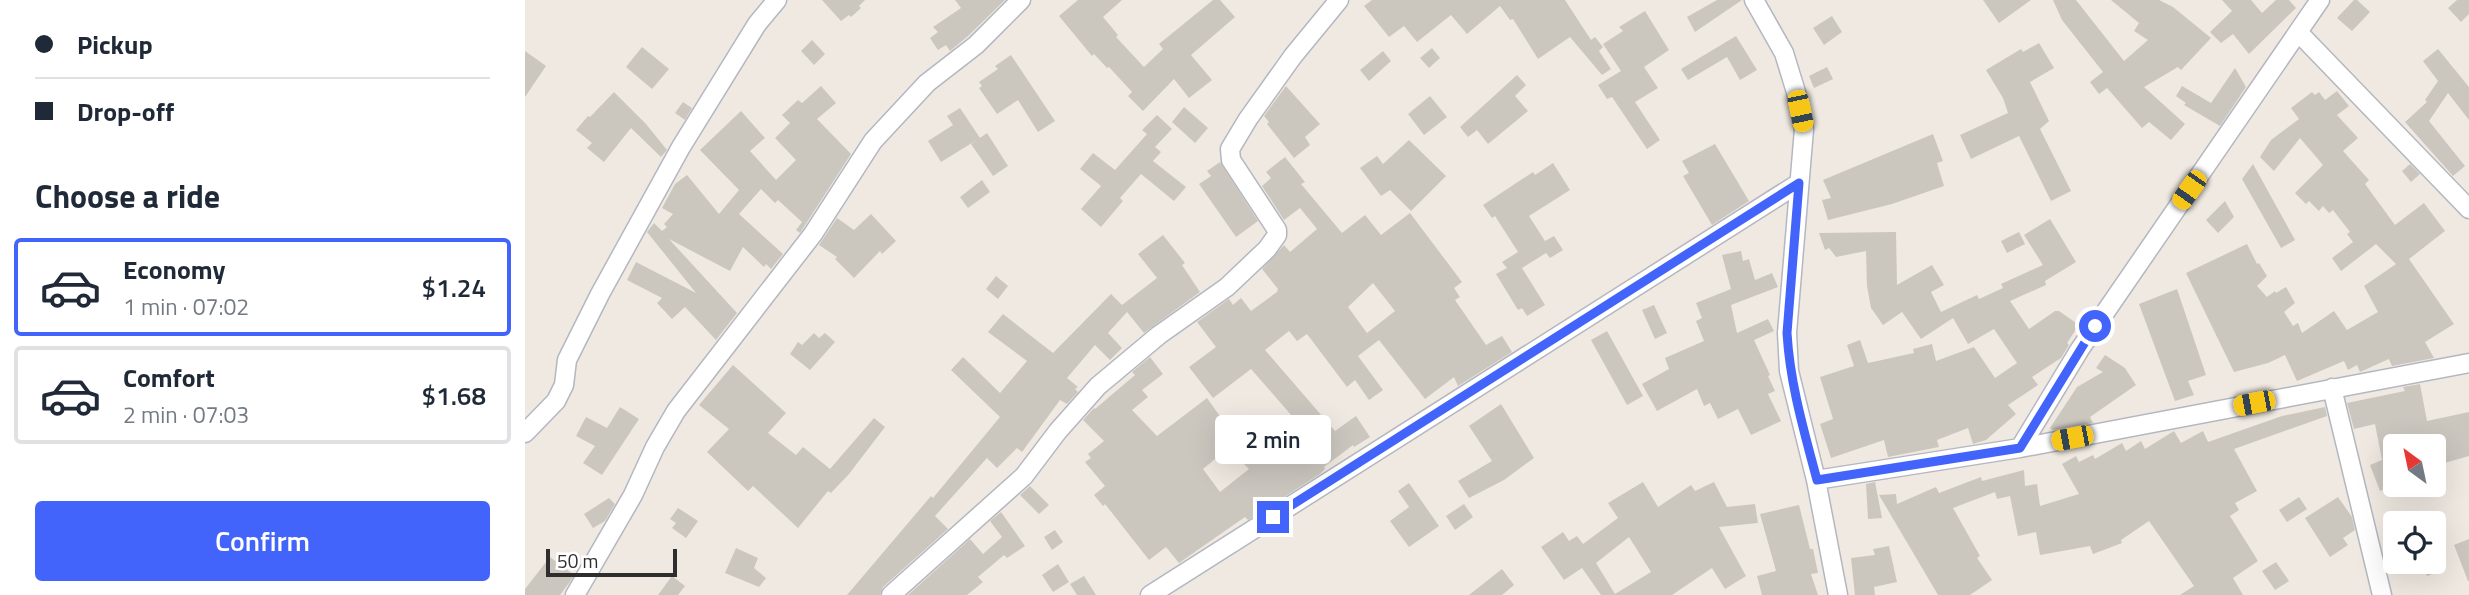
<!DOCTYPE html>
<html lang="en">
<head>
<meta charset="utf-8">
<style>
  body { margin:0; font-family:"Titillium Web",sans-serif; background:#f6f6f7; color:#1f2937; height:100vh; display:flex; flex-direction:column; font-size:26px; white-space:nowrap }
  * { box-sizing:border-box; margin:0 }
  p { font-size:23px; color:#747a83 }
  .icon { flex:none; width:38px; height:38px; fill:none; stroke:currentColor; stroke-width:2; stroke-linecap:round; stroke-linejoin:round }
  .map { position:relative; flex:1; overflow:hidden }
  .drawer { display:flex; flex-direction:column; background:#fff; width:525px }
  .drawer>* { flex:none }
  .hud { display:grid; align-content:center; height:154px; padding:0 35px; background:#fff }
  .needle { width:46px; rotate:327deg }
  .buttons { position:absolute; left:1858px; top:434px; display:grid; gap:14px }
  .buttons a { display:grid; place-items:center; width:63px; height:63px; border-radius:7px; background:#fff; box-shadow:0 7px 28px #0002; font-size:35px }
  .scale { position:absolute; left:21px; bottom:18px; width:131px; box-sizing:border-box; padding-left:7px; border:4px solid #2e2e2e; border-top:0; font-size:19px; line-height:24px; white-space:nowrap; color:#2e2e2e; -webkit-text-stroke:5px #fff; paint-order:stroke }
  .end { position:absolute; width:32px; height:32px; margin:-16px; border:9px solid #4264fb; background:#fff; box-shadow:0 0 0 4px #fff }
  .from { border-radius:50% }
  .bubble { position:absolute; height:49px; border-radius:7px; background:#fff; box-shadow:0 7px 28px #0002; font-size:23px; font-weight:600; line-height:49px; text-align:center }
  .car { position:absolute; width:21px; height:42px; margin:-21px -10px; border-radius:9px; box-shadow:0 0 5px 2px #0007; background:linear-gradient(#f5c518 24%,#345 0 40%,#f5c518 0 76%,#345 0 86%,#f5c518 0) }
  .hud b { display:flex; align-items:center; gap:24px; height:66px; font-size:26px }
  .hud b+b { border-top:2px solid #e0e1e3 }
  .hud i { width:18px; height:18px; background:#1f2937 }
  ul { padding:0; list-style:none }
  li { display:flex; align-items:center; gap:21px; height:98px; margin:0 14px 10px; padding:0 21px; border:4px solid #e0e1e3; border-radius:7px }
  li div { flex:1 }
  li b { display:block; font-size:26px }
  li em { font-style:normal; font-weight:600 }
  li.selected { border-color:#4264fb }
  li>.icon { width:63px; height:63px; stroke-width:1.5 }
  h2 { padding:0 35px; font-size:32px; line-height:84px }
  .primary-button { display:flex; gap:14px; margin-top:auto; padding:14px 35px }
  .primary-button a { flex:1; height:80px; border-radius:7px; background:#4264fb; color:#fff; font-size:28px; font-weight:600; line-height:80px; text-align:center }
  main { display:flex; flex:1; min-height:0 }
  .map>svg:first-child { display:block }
  .building { fill:#cbc7bf; fill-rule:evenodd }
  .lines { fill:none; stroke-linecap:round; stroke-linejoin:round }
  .street-casing { stroke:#b4b7c1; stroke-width:21 }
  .street { stroke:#fff; stroke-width:18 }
  .route { stroke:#4264fb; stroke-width:9 }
</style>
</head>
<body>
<main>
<section class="drawer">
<div class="hud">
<b><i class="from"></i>Pickup</b>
<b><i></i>Drop-off</b>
</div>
<h2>Choose a ride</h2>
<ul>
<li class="selected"><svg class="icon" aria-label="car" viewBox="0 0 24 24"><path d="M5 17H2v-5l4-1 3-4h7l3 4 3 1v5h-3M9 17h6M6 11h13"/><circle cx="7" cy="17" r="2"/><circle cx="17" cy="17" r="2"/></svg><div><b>Economy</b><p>1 min · 07:02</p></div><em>$1.24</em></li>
<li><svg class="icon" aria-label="car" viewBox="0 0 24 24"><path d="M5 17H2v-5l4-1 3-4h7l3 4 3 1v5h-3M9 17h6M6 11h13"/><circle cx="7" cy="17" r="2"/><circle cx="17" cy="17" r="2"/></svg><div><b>Comfort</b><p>2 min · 07:03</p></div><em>$1.68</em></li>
</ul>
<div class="primary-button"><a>Confirm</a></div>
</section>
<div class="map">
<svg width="1944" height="595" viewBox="0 0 1944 595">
  <rect width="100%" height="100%" fill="#efe9e1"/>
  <path class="building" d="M297 0H340L334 6 336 8 326 17 324 15 316 21Z
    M430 0H480L443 36 425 51 421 45 413 50 405 38 413 32 408 27 436 8Z
    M553 0H597L578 17 593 35 591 37 619 67 638 49 634 44 688 0H695L710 17 666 55 687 80 664 98 649 79 618 111 603 96 607 92 584 67 582 68 569 54 567 56 534 16Z
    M847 0H1040L1066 40 1070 37 1078 47 1074 51 1086 69 1077 75 1045 37 1013 59 988 19 985 20 975 6 942 34 926 15 892 42 879 26 864 37 839 6Z
    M1192 0H1217L1170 32 1162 17Z
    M1458 0H1506L1474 23Z
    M1528 0H1551L1599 61 1623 40 1609 31 1614 23 1586 0H1634L1648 7 1686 38 1656 70 1653 67 1619 87 1660 124 1646 140 1624 122 1617 128 1582 88 1574 94 1565 82 1578 72 1537 20Z
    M1697 0H1726L1737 13 1751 0H1764L1771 8 1724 54 1708 34 1696 43 1685 32 1707 11Z
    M1829 0H1832L1845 12 1827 31 1812 18Z
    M1932 0H1944V14L1936 22 1923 8Z
    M1120 11 1144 50 1119 67 1133 88 1110 102 1135 140 1122 149 1087 97 1082 99 1073 85 1096 71 1078 44 1098 31 1094 27Z
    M1307 16 1317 32 1299 45 1288 28Z
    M1211 36 1232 70 1215 80 1202 57 1163 80 1156 69Z
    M287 40 300 54 289 65 276 51Z
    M1514 43 1529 68 1505 82 1524 121 1515 129 1546 191 1526 201 1494 136 1446 159 1435 135 1483 113 1478 98 1461 70 1496 49 1498 52Z
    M117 47 144 69 127 89 101 67Z
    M907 48 915 58 904 68 895 58Z
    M1913 49 1944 87V120L1923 93 1904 121 1940 166 1928 176 1880 122 1902 102 1900 100 1913 81 1898 61Z
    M0 51 21 66 0 97Z
    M858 51 866 61 844 81 835 70Z
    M486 55 530 121 513 132 493 100 472 114 454 88 457 86 454 82 473 69 470 66Z
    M1302 67 1308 79 1289 88 1284 76Z
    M1710 68 1721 87 1695 126 1659 105 1661 103 1651 96 1657 86 1686 103Z
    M992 75 1001 85 990 96 1003 111 963 144 952 130 943 137 935 127Z
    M296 86 311 103 292 119 326 154 275 233 271 230 277 222 253 200 250 203 236 189 214 214 258 254 246 269 241 264 239 267 218 247 205 271 144 239 212 313 191 340 160 307 147 319 132 303 137 298 102 280 111 262 171 293 122 232 129 223 137 231 142 227 139 224 148 214 137 208 150 184 162 175 194 214 214 190 175 150 216 111 240 138 225 151 251 180 271 160 250 138 265 123 257 115 273 100 277 103Z
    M761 86 795 124 780 137 785 145 769 158 742 124 744 122 739 116Z
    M1812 91 1824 106 1812 115 1833 138 1818 151 1844 180 1840 184 1870 225 1899 203 1920 231 1884 259 1929 324 1900 342 1909 358 1867 366 1864 359 1835 372 1832 365 1823 370 1819 361 1772 381 1760 355 1743 363 1709 372 1661 273 1722 244 1732 264 1734 263 1742 276 1732 286 1742 297 1750 291 1751 293 1761 287 1770 303 1759 312 1768 326 1773 323 1777 333 1809 311 1822 330 1853 312 1839 286 1871 264 1851 244 1816 271 1807 258 1828 242 1822 234 1825 232 1808 210 1804 213 1798 206 1794 211 1784 201 1781 204 1770 193 1798 165 1775 138 1749 171 1735 157 1746 140 1774 119 1766 108 1787 92 1790 95 1794 92 1800 100Z
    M89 92 121 124 142 150 136 157 106 128 79 162 62 148 67 143 51 130 63 116 65 117Z
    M905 96 922 117 899 135 883 114Z
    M158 102 167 108 160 120 150 113Z
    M659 107 683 128 670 143 647 122Z
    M435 108 455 138 416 162 403 141 428 125 422 116Z
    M632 115 647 129 630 147 636 152 628 161 661 187 649 201 616 174 595 198 598 201 576 227 556 209 576 186 555 169 568 153 590 170 622 134 617 130Z
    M462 133 483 166 468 176 446 144Z
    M1408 134 1418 161 1412 163 1419 186 1367 204 1303 220 1297 200 1306 198 1298 180Z
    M884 140 921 176 886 211 865 190 856 196 835 168 852 156 858 164Z
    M1190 144 1224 201 1187 225 1158 176 1164 173 1157 161Z
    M760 157 780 182 776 184 817 233 840 215 856 235 885 213 937 282 929 288 935 297 930 300 961 345 977 336 987 352 933 386 929 377 900 399 854 340 833 356 858 390 844 400 830 380 822 387 782 334 772 341 764 331 740 350 810 431 831 416 845 437 829 447 828 445 799 467 800 469 795 474 723 520 720 517 654 563 641 547 624 560 580 504 578 506 569 495 580 486 560 462 566 458 563 454 579 441 558 420 569 408 570 409 610 375 607 372 625 357 638 374 617 390 623 397 607 410 632 436 682 398 707 433 694 442 701 450 678 469 695 492 724 469 719 464 746 438 749 441 774 424 726 369 688 398 664 367 691 347 672 322 704 299 708 305 716 298 726 311 752 292 753 289 737 269 759 245 765 252 792 229 775 208 759 220 737 186 746 178 741 172ZM848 283 870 311 842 333 823 307Z
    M695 162 733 221 711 237 674 184 686 176 682 171Z
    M1028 163 1045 190 1004 216 1020 241 1029 236 1038 250 1025 258 1021 253 997 268 1020 305 1002 316 997 308 993 310 971 274 982 268 977 262 993 252 970 216 967 218 958 205 1008 172 1010 175Z
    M1728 164 1770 240 1756 248 1717 179Z
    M1885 164 1895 174 1886 182 1877 171Z
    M457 180 465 192 443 208 435 197Z
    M1700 201 1709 217 1693 233 1681 220Z
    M346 214 371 241 357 254 355 251 329 278 310 259 312 257 294 245 312 218 329 230Z
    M1525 219 1551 262 1520 281 1521 285 1485 301 1504 329 1530 311H1534L1554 325 1542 343 1544 345 1536 358 1507 377 1513 385 1483 405 1491 414 1461 440 1451 443 1448 444 1443 428 1412 440 1414 447 1363 457 1359 440 1306 458 1295 424 1308 419 1295 377 1329 366 1322 345 1335 340 1343 363 1389 353 1388 349 1407 344 1411 361 1449 347 1470 378 1492 363 1469 329 1443 344 1428 318 1396 339 1377 312 1358 325 1346 308 1342 286 1341 251 1311 257 1304 248 1300 250 1294 233 1371 232 1372 285 1407 265 1419 285 1406 292 1416 312 1452 295 1454 299 1478 288 1476 284 1518 265 1499 235Z
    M1494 232 1500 244 1482 253 1476 241Z
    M638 235 660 263 657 265 675 292 619 333 602 312 583 333 597 348 585 360 570 345 542 378 553 387 550 389 553 392 542 404 535 400 497 452 492 448 472 468 462 458 410 516 423 529 358 587 355 595H322L406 496 408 498 475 417 426 370 438 357 475 393 502 361 463 332 478 314 528 353 586 294 597 305 632 278 613 254Z
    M1216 251 1218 261 1224 259 1230 280 1247 273 1253 287 1206 305 1212 333 1243 319 1249 331 1229 340 1245 375 1243 376 1250 391 1243 394 1256 421 1226 435 1213 409 1193 419 1185 403 1179 406 1172 389 1132 411 1117 384 1144 369 1140 358 1179 341 1171 321 1177 318 1171 303 1206 289 1197 255Z
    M471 276 483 286 473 299 461 289Z
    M1652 289 1681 375 1663 381 1669 395 1650 401 1614 304Z
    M1129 305 1142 333 1130 339 1117 310Z
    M1082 331 1118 396 1102 405 1066 340Z
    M289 333 294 338 300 333 310 342 285 370 265 354 273 342 277 345Z
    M1580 355 1600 368 1611 385 1565 417 1568 423 1527 430 1525 428 1552 387 1578 372 1571 368Z
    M208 365 261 413 243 433 271 455 278 447 305 469 349 418 360 427 324 474 306 493 303 491 273 528 228 486 223 491 182 452 204 429 174 405Z
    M1895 384 1902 421 1944 412V456L1909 466V446H1871V492L1865 493 1864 487 1855 491 1845 465 1857 460 1850 424 1829 429 1822 403 1880 391 1878 387Z
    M976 404 1009 458 979 480 944 498 933 481 967 461 944 426Z
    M95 407 114 419 77 475 58 463 70 446 51 436 61 417 82 428Z
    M1800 407 1802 416 1709 449 1732 491 1710 503 1714 510 1705 516 1733 561 1708 578 1718 595H1655L1669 586 1624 521 1596 540 1597 543 1568 554 1565 546 1515 555 1511 532 1493 536 1485 496 1472 499 1470 492 1428 508 1455 556 1452 558 1467 580 1445 595H1413L1354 495 1371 494 1372 504 1411 487 1414 493 1456 477 1457 481 1499 470 1500 486 1512 484 1515 506 1554 494 1537 464 1551 456 1554 462 1568 455 1570 459 1597 443 1601 451 1616 441 1620 449 1649 431 1656 443 1678 431 1683 442 1757 416Z
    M1118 482 1133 507 1166 485 1170 491 1189 482 1202 507 1230 504 1233 523 1194 527 1221 576 1200 589 1187 568 1147 595H1076L1057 568 1039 580 1016 547 1038 532 1044 541 1052 536 1058 544 1093 518 1083 503ZM1104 537 1126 572 1090 594 1071 563Z
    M1350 482 1357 518 1343 519 1341 484Z
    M884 483 914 526 884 547 865 521 884 507 873 491Z
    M505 486 524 505 514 514 495 495Z
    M1774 497 1782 509 1762 522 1754 510Z
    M1813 497 1827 517 1830 530 1818 538 1823 545 1805 557 1780 518Z
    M84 498 90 504 80 521 68 528 59 514Z
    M939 504 948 517 930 530 921 516Z
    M1274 505 1285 549H1288L1293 573 1286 574 1293 595H1237L1232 576 1251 571 1235 514Z
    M153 508 173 521 161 538 147 528 151 523 145 519Z
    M476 512 500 546 482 558 479 555 453 577 458 582 442 595H383L445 539 458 554 477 537 465 521Z
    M530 530 538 542 527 550 519 537Z
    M1944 539V581H1943L1929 545Z
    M1364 546 1372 582 1349 587 1350 595H1330L1326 558 1350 555 1348 549Z
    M211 548 233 558 229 568 241 578 234 587 200 573Z
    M25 557 49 575 44 583 35 595H0V589Z
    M1913 557 1917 570 1902 576 1897 563 1909 562V559Z
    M1751 562 1764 581 1750 590 1737 571Z
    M533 564 544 582 528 592 517 575Z
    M977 569 989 585 977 595H944Z
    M147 576 160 586 153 595H133Z
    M559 576 571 595H552L545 584Z"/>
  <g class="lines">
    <g class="street-casing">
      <path id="street" d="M1229 0 1259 53 1271 92 1279 129 1262 333 1264 371 1291 480 1313 595
        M1773 32 1944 209
        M1807 388 1857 595
        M0 433 31 401 39 385 42 360 75 294 156 147 232 24 252 0
        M1495 448 1555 349 1795 0
        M1291 480 1495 448 1944 363
        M50 595 108 495 130 447 151 411 288 234 348 141 402 83 451 45 496 0
        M366 595 499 476 533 431 573 386 634 335 702 287 742 249 752 235V230L706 160 705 149 723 119 768 56 814 0
        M625 595 1274 183"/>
    </g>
    <use href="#street" class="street"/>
  </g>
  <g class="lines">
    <path class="route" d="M748 517 1274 183 1262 333C1265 384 1279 431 1292 480L1495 448 1570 326"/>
  </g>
</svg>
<div class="buttons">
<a><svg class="needle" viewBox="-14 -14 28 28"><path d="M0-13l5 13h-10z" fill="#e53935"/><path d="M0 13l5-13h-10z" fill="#747a83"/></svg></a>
<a><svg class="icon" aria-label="locate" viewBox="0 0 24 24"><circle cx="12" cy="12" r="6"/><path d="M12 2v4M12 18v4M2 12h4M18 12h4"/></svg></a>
</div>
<div class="scale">50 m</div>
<i class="end from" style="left:1570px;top:326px"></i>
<i class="end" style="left:748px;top:517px"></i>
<div class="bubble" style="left:690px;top:415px;width:116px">2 min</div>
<i class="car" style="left:1275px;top:111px;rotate:168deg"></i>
<i class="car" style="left:1664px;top:190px;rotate:215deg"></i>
<i class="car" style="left:1729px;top:403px;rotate:259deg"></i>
<i class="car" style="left:1547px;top:438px;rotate:259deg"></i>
</div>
</main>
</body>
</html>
